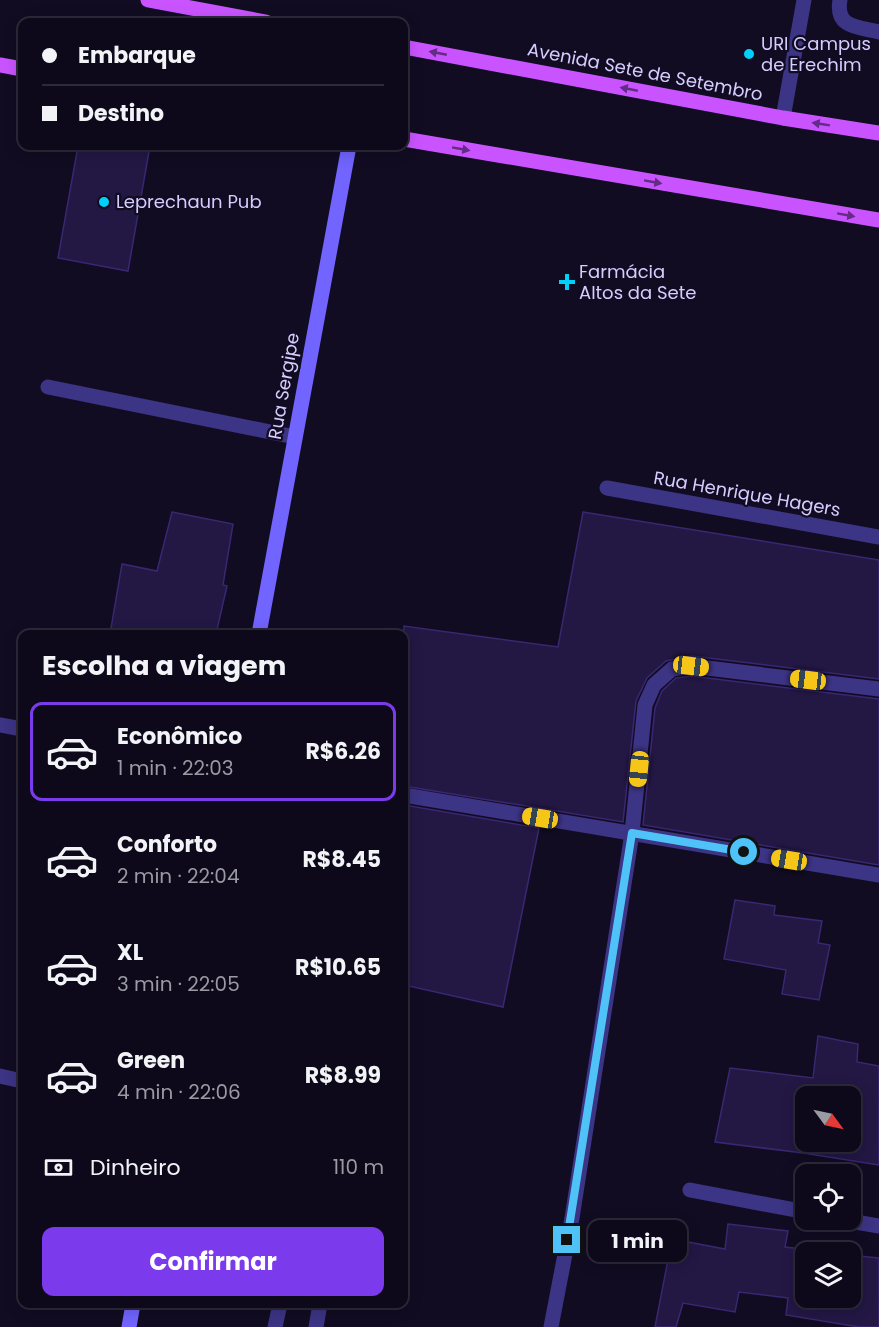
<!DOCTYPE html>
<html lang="pt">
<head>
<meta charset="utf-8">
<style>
  body { margin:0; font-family:Poppins,sans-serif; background:#1b1727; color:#f1f3f6; height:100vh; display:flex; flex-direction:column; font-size:22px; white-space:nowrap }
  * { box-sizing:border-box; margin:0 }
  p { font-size:20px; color:#9a9aa2 }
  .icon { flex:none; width:33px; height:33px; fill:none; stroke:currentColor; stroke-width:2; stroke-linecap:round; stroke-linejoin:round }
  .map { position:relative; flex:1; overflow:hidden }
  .sheet { position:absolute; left:18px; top:630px; width:390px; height:678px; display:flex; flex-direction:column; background:#0d091a; border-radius:12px; box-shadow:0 3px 15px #0003,0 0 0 2px #2d2a39 }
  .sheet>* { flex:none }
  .banner { position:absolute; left:18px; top:18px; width:390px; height:132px; border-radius:12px; box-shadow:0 3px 15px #0003,0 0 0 2px #2d2a39; display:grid; align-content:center; height:132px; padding:0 24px; background:#0d091a }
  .needle { width:39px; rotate:123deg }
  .fabs { position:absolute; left:795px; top:1086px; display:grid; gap:12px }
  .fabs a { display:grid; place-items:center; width:66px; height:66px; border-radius:12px; background:#0d091a; box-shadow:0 3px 15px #0003,0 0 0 2px #2d2a39; font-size:30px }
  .end { position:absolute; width:27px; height:27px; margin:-14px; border:8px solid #4fc3f7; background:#111; box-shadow:0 0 0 3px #111 }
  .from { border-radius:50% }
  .bubble { position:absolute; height:42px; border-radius:12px; background:#0d091a; box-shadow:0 3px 15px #0003,0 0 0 2px #2d2a39; font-size:20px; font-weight:700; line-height:42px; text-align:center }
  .car { position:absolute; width:18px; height:36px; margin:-18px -9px; border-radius:8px; box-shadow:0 0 4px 2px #0007; background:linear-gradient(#f5c518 24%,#345 0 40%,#f5c518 0 76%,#345 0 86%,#f5c518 0) }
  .banner b { display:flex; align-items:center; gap:21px; height:57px; font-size:22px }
  .banner b+b { border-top:2px solid #2d2a39 }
  .banner i { width:15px; height:15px; background:#f1f3f6 }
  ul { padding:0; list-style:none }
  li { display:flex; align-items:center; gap:18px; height:99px; margin:0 12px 9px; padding:0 12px; border:3px solid transparent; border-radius:12px }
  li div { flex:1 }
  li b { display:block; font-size:22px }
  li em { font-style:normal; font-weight:700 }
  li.on { border-color:#7c3aed }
  li>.icon { width:54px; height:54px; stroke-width:1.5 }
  h2 { padding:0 24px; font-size:27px; line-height:72px }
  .pay { display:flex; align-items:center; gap:15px; height:66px; padding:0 24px; font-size:22px }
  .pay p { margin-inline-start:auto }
  .action { display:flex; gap:12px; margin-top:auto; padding:12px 24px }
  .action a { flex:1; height:69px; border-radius:12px; background:#7c3aed; color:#fff; font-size:24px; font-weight:700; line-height:69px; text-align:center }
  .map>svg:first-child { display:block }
  .building { fill:#231744; stroke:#3a2772; stroke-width:1.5; fill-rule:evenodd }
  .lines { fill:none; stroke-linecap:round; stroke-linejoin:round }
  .service { stroke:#3c3484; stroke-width:15 }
  .minor { stroke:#3c3484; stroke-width:15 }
  .secondary { stroke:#7164ff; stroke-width:15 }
  .primary { stroke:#c954ff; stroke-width:15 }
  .oneway { fill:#642c85 }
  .route { stroke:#4fc3f7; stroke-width:8 }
  .poi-dot { fill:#00d1f8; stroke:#110c22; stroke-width:2 }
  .labels { text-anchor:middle; stroke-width:4.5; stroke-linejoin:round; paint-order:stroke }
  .poi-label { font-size:18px; fill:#d6cdff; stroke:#110c22; text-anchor:start }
  .street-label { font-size:18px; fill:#d6cdff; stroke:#110c22 }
</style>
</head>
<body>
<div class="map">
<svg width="879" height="1327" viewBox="0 0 879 1327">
  <rect width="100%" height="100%" fill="#110c22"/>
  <path class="building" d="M78 146H150L128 271 58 258Z
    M172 512 233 524 223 585 227 586 216 634H110L122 564 157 571Z
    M583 512 879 560V679L692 656 666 661 647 678 636 701 623 822 404 786V626L558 647Z
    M691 676 879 699V865L643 825 655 708 662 691 676 678Z
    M404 805 539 828 503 1007 404 985Z
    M735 900 775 906 774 915 822 921 818 943 830 945 819 1000 782 994 786 970 724 959Z
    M818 1036 858 1044 857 1062 879 1066V1165L803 1153 715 1142 730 1068 813 1078ZM806 1096H850V1142H806Z
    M728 1224 788 1231 785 1247 829 1252H806V1298H850V1255L879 1258V1327H859L786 1315 788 1298 739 1292 735 1312 683 1303 676 1327H655L672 1239 725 1249Z"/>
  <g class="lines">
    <path class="service" d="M840 0C835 28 858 27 879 32
      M783 118 804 0
      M48 387 295 437
      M275 1327 280 1304
      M316 1327 320 1304
      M551 1327 572 1218 632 833 645 705 654 685 672 669 691 666 879 689"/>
    <path class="minor" d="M607 488 879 537
      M0 725 22 729
      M404 795 879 875
      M0 1076 22 1081
      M690 1190 806 1212
      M845 1220 879 1226"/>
    <path class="secondary" d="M259 634 349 146
      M129 1327 133 1304"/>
    <path class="primary" d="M148 0 266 22
      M404 47 783 118 879 133
      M0 65 22 69
      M404 139 879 220"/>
  </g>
  <defs><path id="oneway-solid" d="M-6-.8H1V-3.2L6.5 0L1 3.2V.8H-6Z" transform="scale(1.5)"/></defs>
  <g class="oneway">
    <use href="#oneway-solid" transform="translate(438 53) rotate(-169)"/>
    <use href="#oneway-solid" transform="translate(629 89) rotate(-169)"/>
    <use href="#oneway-solid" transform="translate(821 124) rotate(-171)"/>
    <use href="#oneway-solid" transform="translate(461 149) rotate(10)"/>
    <use href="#oneway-solid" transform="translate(653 182) rotate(10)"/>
    <use href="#oneway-solid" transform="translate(846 215) rotate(10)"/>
  </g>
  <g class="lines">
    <path class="route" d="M567 1240 632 833 744 852"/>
  </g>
  <g class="poi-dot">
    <circle cx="749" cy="54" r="6"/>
    <circle cx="104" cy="202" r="6"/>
    <path d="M564 273h6v6h6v6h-6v6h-6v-6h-6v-6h6z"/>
  </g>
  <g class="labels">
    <g class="poi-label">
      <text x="761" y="50">URI Campus<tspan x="761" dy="21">de Erechim</tspan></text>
      <text x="116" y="208">Leprechaun Pub</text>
      <text x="579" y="278">Farmácia<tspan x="579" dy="21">Altos da Sete</tspan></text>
    </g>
    <g class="street-label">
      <text transform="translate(645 72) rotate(11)" y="6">Avenida Sete de Setembro</text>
      <text transform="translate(284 386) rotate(-80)" y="6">Rua Sergipe</text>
      <text transform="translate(747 494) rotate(10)" y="6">Rua Henrique Hagers</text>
    </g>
  </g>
</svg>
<div class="fabs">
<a><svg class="needle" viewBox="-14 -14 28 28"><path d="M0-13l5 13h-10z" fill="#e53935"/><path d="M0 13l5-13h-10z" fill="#9a9aa2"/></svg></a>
<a><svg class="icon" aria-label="locate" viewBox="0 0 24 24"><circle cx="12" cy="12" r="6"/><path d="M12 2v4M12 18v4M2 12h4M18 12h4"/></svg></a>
<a><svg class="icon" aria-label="layers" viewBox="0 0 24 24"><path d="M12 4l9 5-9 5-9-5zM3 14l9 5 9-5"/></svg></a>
</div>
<i class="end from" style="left:744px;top:852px"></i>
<i class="end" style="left:567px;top:1240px"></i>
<div class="bubble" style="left:588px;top:1220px;width:99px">1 min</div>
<i class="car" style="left:691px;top:666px;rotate:97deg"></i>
<i class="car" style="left:808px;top:680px;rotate:277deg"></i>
<i class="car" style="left:639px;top:769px;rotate:186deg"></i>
<i class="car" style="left:540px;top:818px;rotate:279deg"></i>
<i class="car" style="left:789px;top:860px;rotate:279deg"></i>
<div class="banner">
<b><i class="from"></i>Embarque</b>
<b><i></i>Destino</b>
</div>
<section class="sheet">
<h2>Escolha a viagem</h2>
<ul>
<li class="on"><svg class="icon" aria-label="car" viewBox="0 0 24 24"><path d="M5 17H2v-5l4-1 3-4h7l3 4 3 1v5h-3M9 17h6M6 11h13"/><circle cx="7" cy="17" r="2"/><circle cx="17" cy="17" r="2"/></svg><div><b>Econômico</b><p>1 min · 22:03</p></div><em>R$6.26</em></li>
<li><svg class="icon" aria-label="car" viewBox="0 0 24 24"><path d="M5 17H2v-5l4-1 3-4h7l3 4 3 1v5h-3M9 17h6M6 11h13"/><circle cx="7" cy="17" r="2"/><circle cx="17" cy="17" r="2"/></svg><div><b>Conforto</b><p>2 min · 22:04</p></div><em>R$8.45</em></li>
<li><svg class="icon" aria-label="car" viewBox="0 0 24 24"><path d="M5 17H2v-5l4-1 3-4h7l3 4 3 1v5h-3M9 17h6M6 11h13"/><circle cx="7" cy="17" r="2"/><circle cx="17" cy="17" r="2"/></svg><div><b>XL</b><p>3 min · 22:05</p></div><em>R$10.65</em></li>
<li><svg class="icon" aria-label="car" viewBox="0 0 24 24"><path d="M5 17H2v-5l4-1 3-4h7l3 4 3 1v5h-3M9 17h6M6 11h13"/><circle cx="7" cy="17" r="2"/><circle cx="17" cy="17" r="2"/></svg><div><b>Green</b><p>4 min · 22:06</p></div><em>R$8.99</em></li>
</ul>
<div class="pay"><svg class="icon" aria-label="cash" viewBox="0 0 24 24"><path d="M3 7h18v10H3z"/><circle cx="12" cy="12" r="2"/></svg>Dinheiro<p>110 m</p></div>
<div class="action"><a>Confirmar</a></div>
</section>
</div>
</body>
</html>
